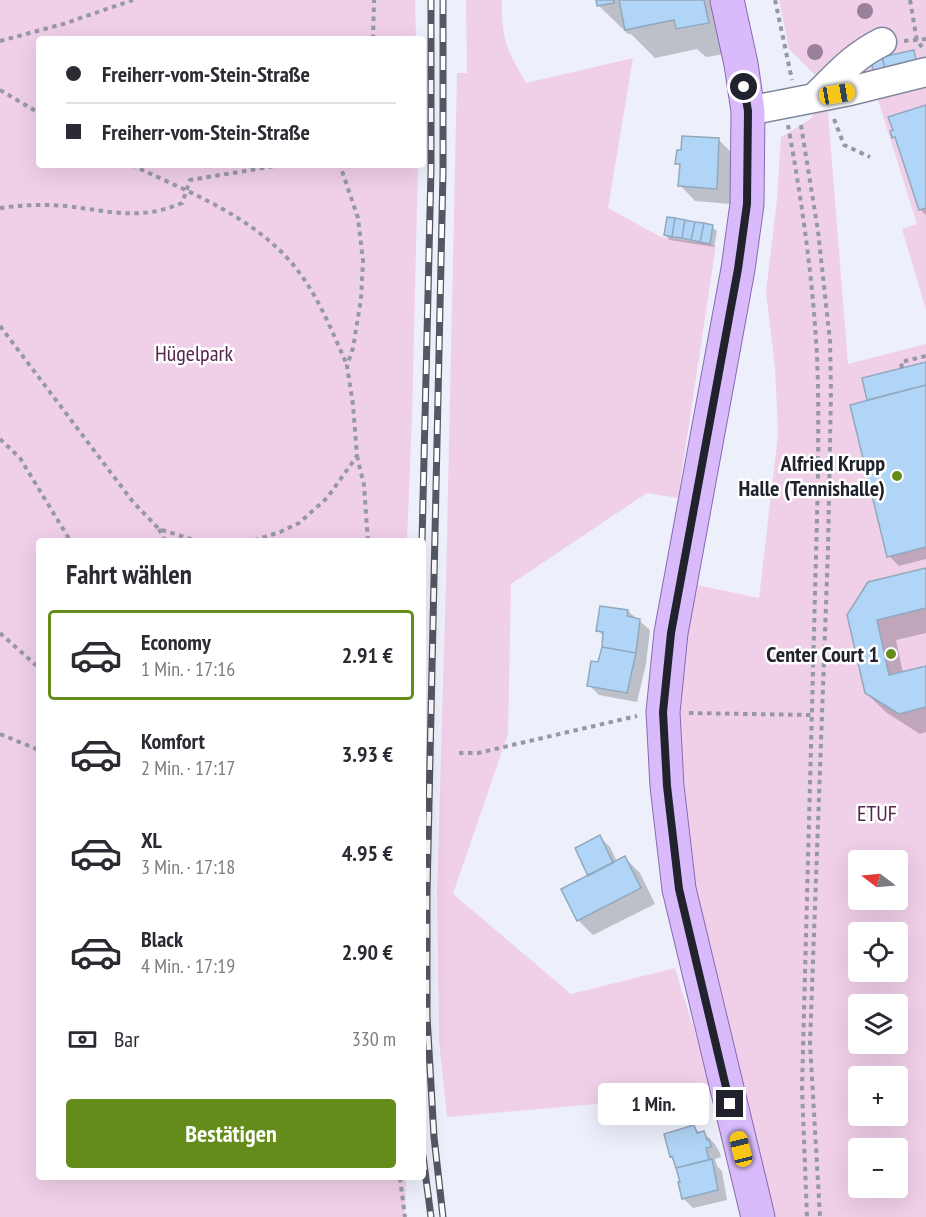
<!DOCTYPE html>
<html lang="de">
<head>
<meta charset="utf-8">
<style>
  body { margin:0; font-family:"PT Sans Narrow",sans-serif; background:#f7f7f7; color:#2b2b33; height:100vh; display:flex; flex-direction:column; font-size:22px; white-space:nowrap }
  * { box-sizing:border-box; margin:0 }
  p { font-size:20px; color:#7c7c81 }
  .icon { flex:none; width:33px; height:33px; fill:none; stroke:currentColor; stroke-width:2; stroke-linecap:round; stroke-linejoin:round }
  .map { position:relative; flex:1; overflow:hidden }
  .details { position:absolute; left:36px; top:538px; width:390px; height:642px; display:flex; flex-direction:column; background:#fff; border-radius:6px; box-shadow:0 6px 24px #0002 }
  .details>* { flex:none }
  .guide { position:absolute; left:36px; top:36px; width:390px; height:132px; border-radius:6px; box-shadow:0 6px 24px #0002; display:grid; align-content:center; height:132px; padding:0 30px; background:#fff }
  .needle { width:39px; rotate:286deg }
  .fabs { position:absolute; left:848px; top:850px; display:grid; gap:12px }
  .fabs a { display:grid; place-items:center; width:60px; height:60px; border-radius:6px; background:#fff; box-shadow:0 6px 24px #0002; font-size:30px }
  .end { position:absolute; width:27px; height:27px; margin:-14px; border:8px solid #20232d; background:#fff; box-shadow:0 0 0 3px #fff }
  .from { border-radius:50% }
  .bubble { position:absolute; height:42px; border-radius:6px; background:#fff; box-shadow:0 6px 24px #0002; font-size:20px; font-weight:800; line-height:42px; text-align:center }
  .car { position:absolute; width:18px; height:36px; margin:-18px -9px; border-radius:8px; box-shadow:0 0 4px 2px #0007; background:linear-gradient(#f5c518 24%,#345 0 40%,#f5c518 0 76%,#345 0 86%,#f5c518 0) }
  .guide b { display:flex; align-items:center; gap:21px; height:57px; font-size:22px }
  .guide b+b { border-top:2px solid #e1e1e2 }
  .guide i { width:15px; height:15px; background:#2b2b33 }
  ul { padding:0; list-style:none }
  li { display:flex; align-items:center; gap:18px; height:90px; margin:0 12px 9px; padding:0 18px; border:3px solid transparent; border-radius:6px }
  li div { flex:1 }
  li b { display:block; font-size:22px }
  li em { font-style:normal; font-weight:800 }
  li.on { border-color:#638c1b }
  li>.icon { width:54px; height:54px; stroke-width:1.5 }
  h2 { padding:0 30px; font-size:27px; line-height:72px }
  .pay { display:flex; align-items:center; gap:15px; height:66px; padding:0 30px; font-size:22px }
  .pay p { margin-inline-start:auto }
  .cta { display:flex; gap:12px; margin-top:auto; padding:12px 30px }
  .cta a { flex:1; height:69px; border-radius:6px; background:#638c1b; color:#fff; font-size:24px; font-weight:800; line-height:69px; text-align:center }
  .map>svg:first-child { display:block }
  .green { fill:#f0d0e9; fill-rule:evenodd }
  .shadow { fill:#0003 }
  .building { fill:#b0d5f6; stroke:#92a8bd; stroke-width:1.5 }
  .lines { fill:none; stroke-linecap:round; stroke-linejoin:round }
  .minor-casing { stroke:#80859f; stroke-width:31 }
  .major-casing { stroke:#8869b1; stroke-width:35 }
  .path { stroke:#9699a3; stroke-width:4; stroke-dasharray:4.5 4.5; stroke-linecap:butt }
  .minor { stroke:#fff; stroke-width:28 }
  .major { stroke:#d9bbfb; stroke-width:33 }
  .rail-casing { stroke:#555863; stroke-width:7 }
  .rail { stroke:#fff; stroke-width:4.5; stroke-dasharray:14; stroke-linecap:butt }
  .tree { fill:#9a809b }
  .route { stroke:#20232d; stroke-width:8 }
  .poi-dot { fill:#638c1b; stroke:#fff; stroke-width:2 }
  .labels { text-anchor:middle; stroke-width:5; stroke-linejoin:round; paint-order:stroke }
  .park-label { font-size:22px; fill:#56254d; stroke:#fff }
  .poi-label { font-size:22px; font-weight:bold; fill:#20232d; stroke:#fff; text-anchor:end }
</style>
</head>
<body>
<div class="map">
<svg width="926" height="1217" viewBox="0 0 926 1217">
  <rect width="100%" height="100%" fill="#edf0fb"/>
  <path class="green" d="M0 0H415L416 39H39V165H418L412 418 407 541 39 542V1178H406L405 1217H0Z
    M466 0H502C501 40 507 49 526 83L633 58 608 208 661 237 716 245 678 498 647 493 511 584 508 734 453 894 571 994 675 968 714 1094 447 1117 439 1041 437 892 446 581 457 73H467Z
    M779 0H926V310L902 229 917 224 877 97 854 102 828 112 848 364 926 344V1217H769L693 886 680 729 678 680 697 585 759 598 778 434 775 368 766 292 777 199 781 137 812 118 817 77 789 49ZM858 861H897V900H858ZM858 933H897V972H858ZM858 1005H897V1044H858ZM858 1077H897V1116H858ZM858 1149H897V1188H858Z"/>
  <path class="shadow" d="M598 0H726L737 52 706 57 697 49 655 58 631 34H628L599 6Z
    M926 106V215L920 209 898 142 894 137Z
    M719 140 734 155 731 204 695 201 680 185 681 167 677 163Z
    M712 227 717 231 714 247 670 240 665 235Z
    M926 364V559L899 566 889 556 869 399Z
    M926 570V633L896 640 903 673 926 668V732L920 734 887 713 866 693 848 615Z
    M628 611 650 630 646 664 637 702 599 695 589 685 600 664 604 637 598 630Z
    M600 837 610 847 617 862 625 858 640 873 655 904 593 935 578 920Z
    M694 1127 701 1134 704 1133 714 1143 719 1151 721 1157 715 1159 717 1166 722 1171 727 1200 693 1208 683 1198 682 1183Z"/>
  <path class="building" d="M596 0H614V3L597 6Z
    M619 0H704L709 23 676 29 674 20 625 30Z
    M914 50 916 60 885 68 882 57Z
    M882 57 885 68 873 71 871 60Z
    M926 105V208L919 210 895 137 892 138 891 134 890 131 893 130 888 117Z
    M682 136 719 138 717 189 678 186 680 164H675L677 150H681Z
    M667 217 675 218 672 237 664 235Z
    M675 218 685 220 682 238 672 237Z
    M685 220 695 222 691 240 682 238Z
    M695 222 704 223 700 242 691 240Z
    M704 223 713 225 710 244 700 242Z
    M926 362V385L867 400 862 378Z
    M926 385V547L887 557 850 405Z
    M926 568V608L877 620 889 675 926 666V707L899 714 865 693 847 615 868 582Z
    M600 606 628 610 627 616 640 619 636 653 602 647 603 632 596 631Z
    M602 647 636 653 627 693 587 686 591 661 598 662Z
    M600 835 613 863 588 876 575 848Z
    M625 856 641 888 577 921 561 889Z
    M694 1125 697 1133 704 1131 707 1140 709 1139 711 1147 706 1148 709 1160 676 1168 672 1156 670 1157 664 1134Z
    M712 1159 718 1190 682 1199 678 1182H680L676 1168Z"/>
  <g class="lines">
    <g class="minor-casing">
      <path id="minor" d="M814 98C837 76 852 57 882 42
        M748 111 850 91 926 72"/>
    </g>
    <g class="major-casing">
      <path id="major" d="M727 0 741 64 748 111 747 204 738 269 671 633 663 712 667 786 679 889 758 1217"/>
    </g>
    <path class="path" d="M775 0 792 80
      M910 0 917 41 924 49
      M373 39 374 0
      M0 41 63 24 133 0
      M904 41 926 39
      M0 90 39 113
      M834 119 844 145 870 157
      M788 125C802 202 813 279 817 357 819 398 818 439 818 480L802 1088 807 1217
      M801 125 818 231 830 341 831 390 828 550 810 1043 820 1217
      M132 165C186 191 248 214 289 260 316 290 331 329 347 365
      M0 208C21 205 44 204 66 206 109 211 140 221 182 203L190 180 281 165
      M0 326 133 502 159 529 194 540 214 542
      M902 368 901 362 926 356
      M0 439 20 458 71 542
      M357 456 364 485 368 542
      M159 529 166 542
      M236 542 255 540 280 532 299 523 327 498 357 456 353 405 347 366 353 348 361 299 363 261 358 218 340 165
      M0 633 39 668
      M689 713 812 715
      M0 734 39 750
      M459 753H478L637 716
      M400 1178 405 1217"/>
    <use href="#minor" class="minor"/>
    <use href="#major" class="major"/>
    <g class="rail-casing">
      <path id="rail" d="M443 0V172L427 894V1016L434 1137 443 1217
        M422 542 431 170V0
        M423 1156 431 1217"/>
    </g>
    <use href="#rail" class="rail"/>
  </g>
  <g class="tree">
    <circle cx="865" cy="11" r="8"/>
    <circle cx="815" cy="52" r="8"/>
  </g>
  <g class="lines">
    <path class="route" d="M730 1104 679 889 667 786 663 712 671 633 738 269 747 204 748 111 744 87"/>
  </g>
  <g class="poi-dot">
    <circle cx="897" cy="476" r="6"/>
    <circle cx="891" cy="654" r="6"/>
  </g>
  <g class="labels">
    <g class="park-label">
      <text x="194" y="361">Hügelpark</text>
      <text x="877" y="821">ETUF</text>
    </g>
    <g class="poi-label">
      <text x="885" y="471">Alfried Krupp<tspan x="885" dy="25">Halle (Tennishalle)</tspan></text>
      <text x="879" y="662">Center Court 1</text>
    </g>
  </g>
</svg>
<div class="fabs">
<a><svg class="needle" viewBox="-14 -14 28 28"><path d="M0-13l5 13h-10z" fill="#e53935"/><path d="M0 13l5-13h-10z" fill="#7c7c81"/></svg></a>
<a><svg class="icon" aria-label="locate" viewBox="0 0 24 24"><circle cx="12" cy="12" r="6"/><path d="M12 2v4M12 18v4M2 12h4M18 12h4"/></svg></a>
<a><svg class="icon" aria-label="layers" viewBox="0 0 24 24"><path d="M12 4l9 5-9 5-9-5zM3 14l9 5 9-5"/></svg></a>
<a>+</a>
<a>−</a>
</div>
<i class="end from" style="left:744px;top:87px"></i>
<i class="end" style="left:730px;top:1104px"></i>
<div class="bubble" style="left:598px;top:1083px;width:111px">1 Min.</div>
<i class="car" style="left:837px;top:94px;rotate:80deg"></i>
<i class="car" style="left:741px;top:1149px;rotate:346deg"></i>
<div class="guide">
<b><i class="from"></i>Freiherr-vom-Stein-Straße</b>
<b><i></i>Freiherr-vom-Stein-Straße</b>
</div>
<section class="details">
<h2>Fahrt wählen</h2>
<ul>
<li class="on"><svg class="icon" aria-label="car" viewBox="0 0 24 24"><path d="M5 17H2v-5l4-1 3-4h7l3 4 3 1v5h-3M9 17h6M6 11h13"/><circle cx="7" cy="17" r="2"/><circle cx="17" cy="17" r="2"/></svg><div><b>Economy</b><p>1 Min. · 17:16</p></div><em>2.91 €</em></li>
<li><svg class="icon" aria-label="car" viewBox="0 0 24 24"><path d="M5 17H2v-5l4-1 3-4h7l3 4 3 1v5h-3M9 17h6M6 11h13"/><circle cx="7" cy="17" r="2"/><circle cx="17" cy="17" r="2"/></svg><div><b>Komfort</b><p>2 Min. · 17:17</p></div><em>3.93 €</em></li>
<li><svg class="icon" aria-label="car" viewBox="0 0 24 24"><path d="M5 17H2v-5l4-1 3-4h7l3 4 3 1v5h-3M9 17h6M6 11h13"/><circle cx="7" cy="17" r="2"/><circle cx="17" cy="17" r="2"/></svg><div><b>XL</b><p>3 Min. · 17:18</p></div><em>4.95 €</em></li>
<li><svg class="icon" aria-label="car" viewBox="0 0 24 24"><path d="M5 17H2v-5l4-1 3-4h7l3 4 3 1v5h-3M9 17h6M6 11h13"/><circle cx="7" cy="17" r="2"/><circle cx="17" cy="17" r="2"/></svg><div><b>Black</b><p>4 Min. · 17:19</p></div><em>2.90 €</em></li>
</ul>
<div class="pay"><svg class="icon" aria-label="cash" viewBox="0 0 24 24"><path d="M3 7h18v10H3z"/><circle cx="12" cy="12" r="2"/></svg>Bar<p>330 m</p></div>
<div class="cta"><a>Bestätigen</a></div>
</section>
</div>
</body>
</html>
